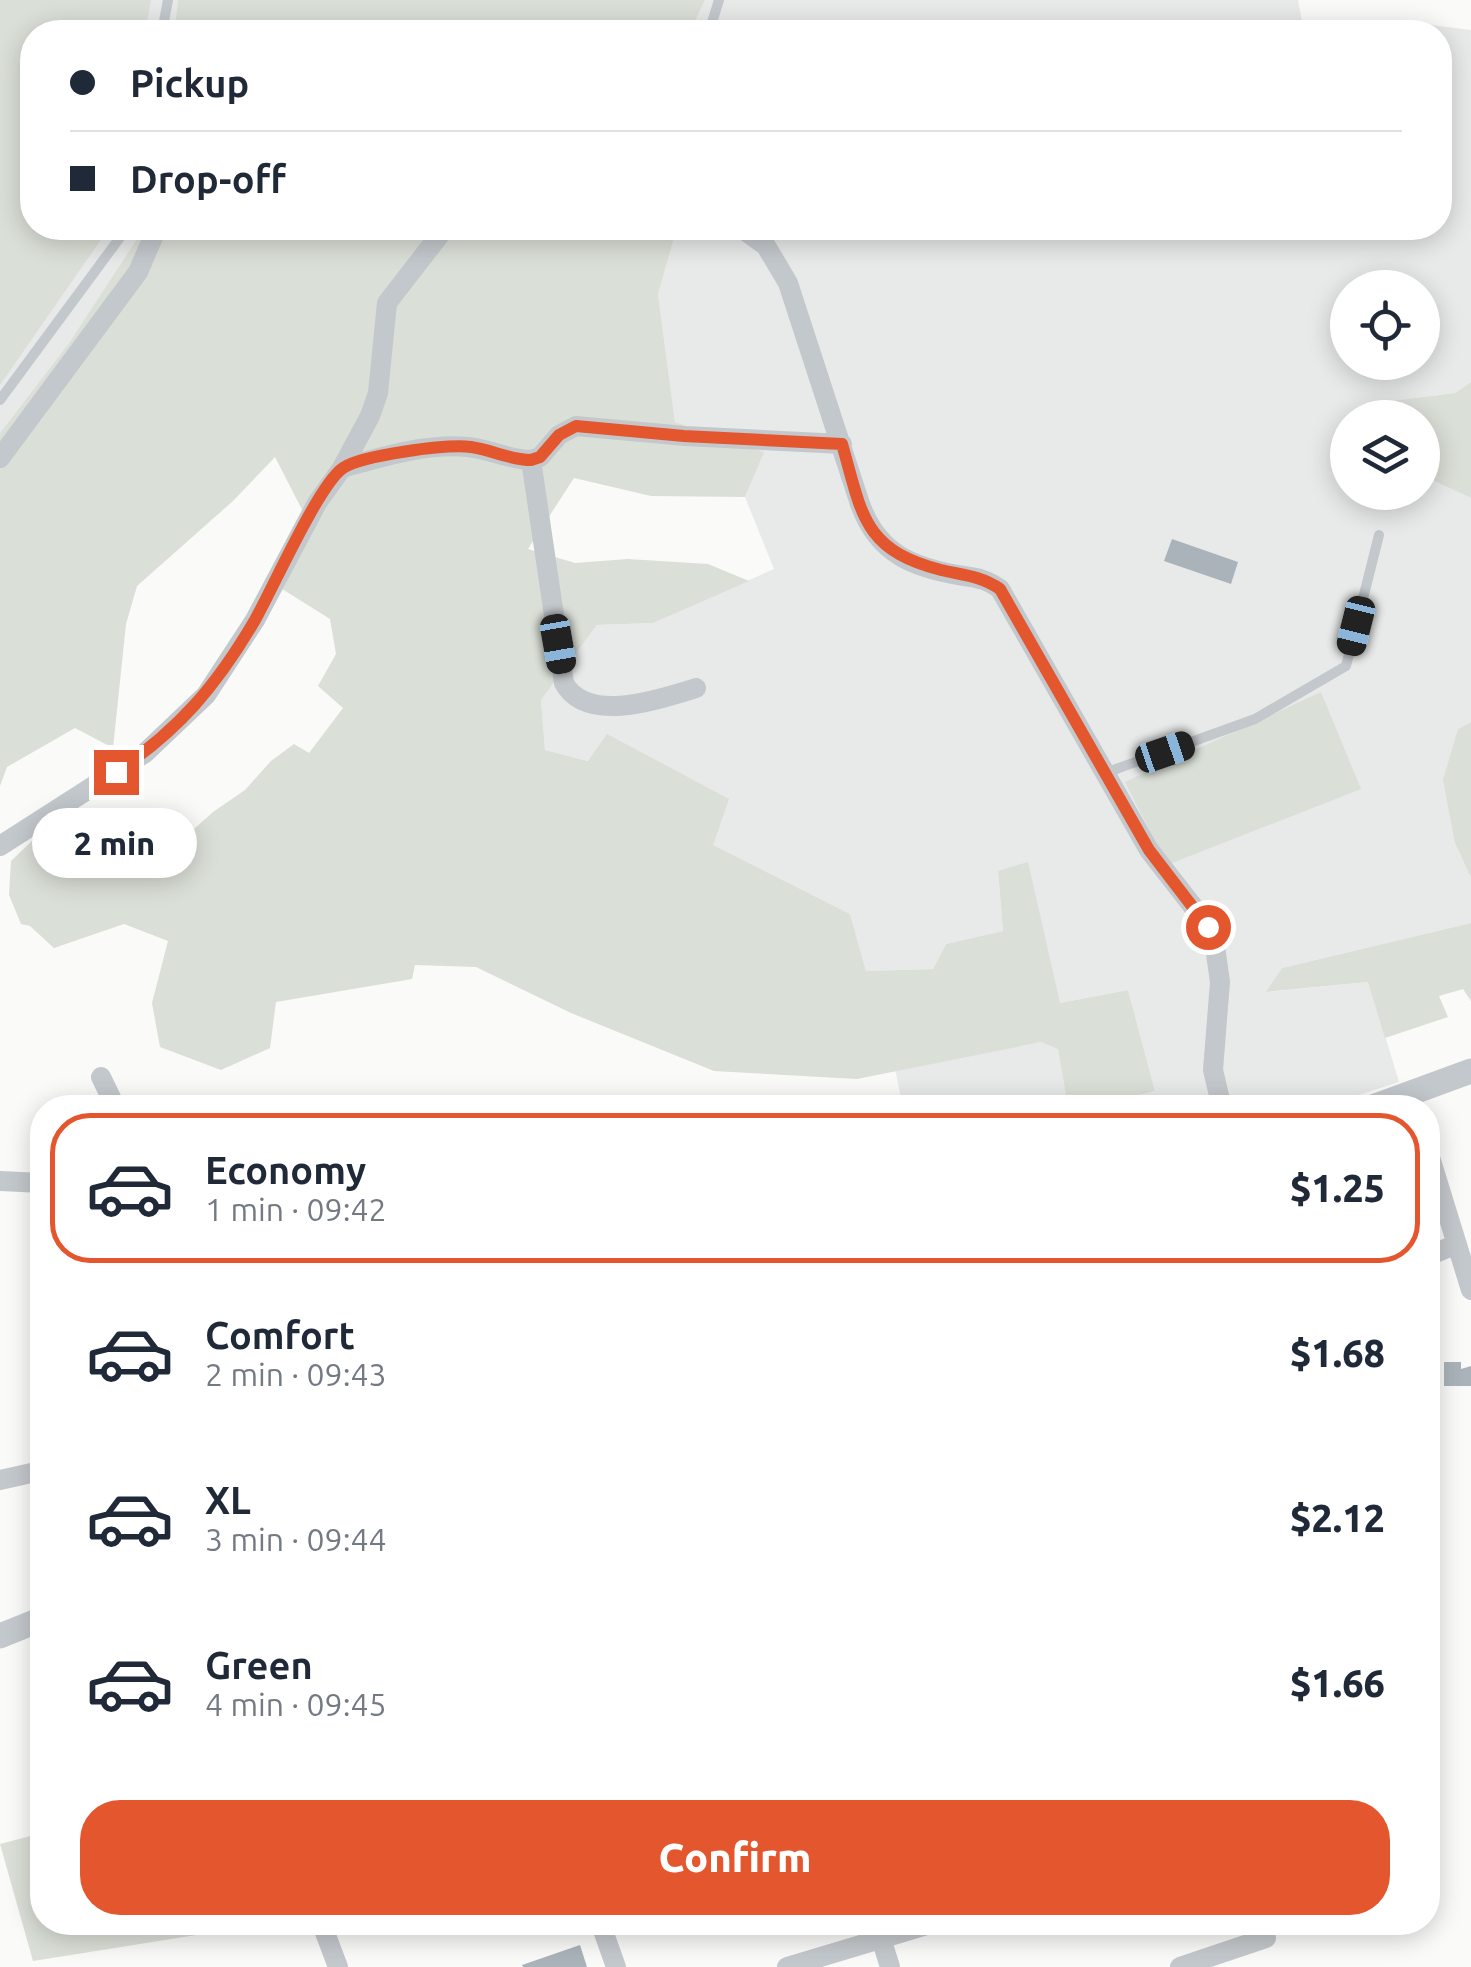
<!DOCTYPE html>
<html lang="en">
<head>
<meta charset="utf-8">
<style>
  body { margin:0; font-family:Ubuntu,sans-serif; background:#f6f6f7; color:#1f2937; height:100vh; display:flex; flex-direction:column; font-size:38px; white-space:nowrap }
  * { box-sizing:border-box; margin:0 }
  p { font-size:32px; color:#747a83 }
  .icon { flex:none; width:55px; height:55px; fill:none; stroke:currentColor; stroke-width:2; stroke-linecap:round; stroke-linejoin:round }
  .map { position:relative; flex:1; overflow:hidden }
  .panel { position:absolute; left:30px; top:1095px; width:1410px; height:840px; display:flex; flex-direction:column; background:#fff; border-radius:40px; box-shadow:0 5px 25px #0003 }
  .panel>* { flex:none }
  .guide { position:absolute; left:20px; top:20px; width:1432px; height:220px; border-radius:40px; box-shadow:0 5px 25px #0003; display:grid; align-content:center; height:220px; padding:0 50px; background:#fff }
  .tools { position:absolute; left:1330px; top:270px; display:grid; gap:20px }
  .tools a { display:grid; place-items:center; width:110px; height:110px; border-radius:50%; background:#fff; box-shadow:0 5px 25px #0003; font-size:50px }
  .end { position:absolute; width:45px; height:45px; margin:-22px; border:12px solid #e4572e; background:#fff; box-shadow:0 0 0 5px #fff }
  .from { border-radius:50% }
  .bubble { position:absolute; height:70px; border-radius:35px; background:#fff; box-shadow:0 5px 25px #0003; font-size:32px; font-weight:800; line-height:70px; text-align:center }
  .car { position:absolute; width:30px; height:60px; margin:-30px -15px; border-radius:12px; box-shadow:0 0 8px 2px #0007; background:linear-gradient(#222 24%,#8ab4d8 0 40%,#222 0 76%,#8ab4d8 0 86%,#222 0) }
  .guide b { display:flex; align-items:center; gap:35px; height:95px; font-size:38px }
  .guide b+b { border-top:2px solid #e0e1e3 }
  .guide i { width:25px; height:25px; background:#1f2937 }
  ul { padding:18px 0 0; list-style:none }
  li { display:flex; align-items:center; gap:30px; height:150px; margin:0 20px 15px; padding:0 30px; border:5px solid transparent; border-radius:40px }
  li div { flex:1 }
  li b { display:block; font-size:38px }
  li em { font-style:normal; font-weight:800 }
  li.on { border-color:#e4572e }
  li>.icon { width:90px; height:90px; stroke-width:1.5 }
  .primary-button { display:flex; gap:20px; margin-top:auto; padding:20px 50px }
  .primary-button a { flex:1; height:115px; border-radius:40px; background:#e4572e; color:#fff; font-size:40px; font-weight:800; line-height:115px; text-align:center }
  .map>svg:first-child { display:block }
  .built { fill:#e8e9e9; fill-rule:evenodd }
  .green { fill:#dadfd7 }
  .building { fill:#aab3b9 }
  .lines { fill:none; stroke-linecap:round; stroke-linejoin:round }
  .service { stroke:#c3c8cc; stroke-width:10 }
  .minor { stroke:#c3c8cc; stroke-width:20 }
  .tertiary { stroke:#c3c8cc; stroke-width:25 }
  .route { stroke:#e4572e; stroke-width:12 }
</style>
</head>
<body>
<div class="map">
<svg width="1471" height="1967" viewBox="0 0 1471 1967">
  <rect width="100%" height="100%" fill="#fafaf8"/>
  <path class="built" d="M0 0H178L174 32H32V228H144L69 343 0 433Z
    M705 0H1298L1304 32H690Z
    M1407 22 1471 30V382L1455 393 1392 401 1394 417 1348 418V492H1422L1423 476 1471 498V722L1458 729 1455 843 1471 878V923L1282 968 1267 992 1369 982 1399 1082 1321 1107H1091L1155 1091 1128 990 1060 1003 1049 965 998 871 1003 931 946 944 933 969 866 971 850 914 712 845 607 735 589 761 545 750 541 700 597 625 653 623 774 569 745 497 763 452 675 422 658 294 677 228H1440V32H1383ZM1348 288H1422V362H1348Z
    M1041 1042 1058 1048 1068 1107H903L895 1069Z"/>
  <path class="green" d="M0 0H151L145 32H32V228H109L0 385Z
    M178 0H705L690 32H174Z
    M144 228H677L658 294 675 422 764 452 745 497 651 496 574 478 528 549 575 563 628 559 708 564 749 581 653 623 597 625 541 700 545 750 588 761 607 734 729 799 713 845 850 914 866 971 933 969 946 944 1003 931 998 871 1028 862 1060 1003 1128 990 1155 1091 1091 1107H1068L1058 1049 1041 1042 857 1079 714 1071 571 1013 476 967 415 965 412 979 276 1002 270 1048 221 1070 160 1047 152 1003 168 941 124 924 54 948 30 926 21 924 9 895 11 861 33 840 53 830 67 838 73 859 95 870 126 872 165 855 213 812 245 790 271 761 294 744 309 753 343 708 318 686 336 654 330 619 279 587 313 531 275 457 233 501 137 586 126 624 113 748 75 728 7 767 0 786V433L69 343Z
    M1471 382V498L1423 476 1422 418 1394 417 1391 401 1455 393Z
    M1321 692 1361 789 1167 865 1125 782Z
    M1471 722V878L1455 843 1443 780 1458 729Z
    M1471 923V1001L1463 989 1439 996 1448 1017 1385 1038 1368 982 1266 992 1282 968Z
    M42 1833V1922L271 1923 33 1961 0 1844Z"/>
  <path class="building" d="M1172 539 1238 562 1231 584 1164 561Z
    M1444 1362H1461V1369L1471 1366V1386H1444Z
    M580 1945 587 1967H523L522 1965Z"/>
  <g class="lines">
    <path class="service" d="M162 32 168 0
      M709 32 719 0
      M0 400 127 228
      M1105 773 1255 719 1346 666 1379 535"/>
    <path class="minor" d="M741 228 766 246 788 283 860 504C878 554 913 568 964 576 979 578 987 580 1000 589L1149 850 1209 927 1214 939 1220 982 1213 1070 1222 1108
      M0 458 138 272 157 228
      M531 460 564 683C587 725 660 699 696 688
      M342 468C382 457 426 443 468 447 490 449 509 460 531 460L540 457 559 435 576 426 685 436 842 444
      M0 846 145 753 206 695 255 620 317 503 342 468 370 416 378 393 387 303 445 228
      M101 1077 116 1108
      M1428 1151 1471 1290
      M0 1181 42 1183
      M1428 1256 1457 1244
      M0 1480 36 1472 42 1463
      M321 1922 338 1967
      M600 1922 616 1967
      M876 1922 890 1967
      M787 1967 937 1922
      M1180 1967 1266 1938"/>
    <path class="tertiary" d="M1370 1108 1471 1071
      M0 1636 42 1619"/>
  </g>
  <g class="lines">
    <path class="route" d="M116 772C179 730 217 685 255 620 272 590 319 484 343 468 362 455 447 444 471 447 492 450 510 460 531 460L540 457 559 435 576 426 684 436 842 444C862 513 862 550 941 570 963 575 981 576 1000 589L1149 850 1208 927"/>
  </g>
</svg>
<div class="tools">
<a><svg class="icon" aria-label="locate" viewBox="0 0 24 24"><circle cx="12" cy="12" r="6"/><path d="M12 2v4M12 18v4M2 12h4M18 12h4"/></svg></a>
<a><svg class="icon" aria-label="layers" viewBox="0 0 24 24"><path d="M12 4l9 5-9 5-9-5zM3 14l9 5 9-5"/></svg></a>
</div>
<i class="end from" style="left:1208px;top:927px"></i>
<i class="end" style="left:116px;top:772px"></i>
<div class="bubble" style="left:32px;top:808px;width:165px">2 min</div>
<i class="car" style="left:1356px;top:626px;rotate:194deg"></i>
<i class="car" style="left:558px;top:644px;rotate:170deg"></i>
<i class="car" style="left:1165px;top:752px;rotate:71deg"></i>
<div class="guide">
<b><i class="from"></i>Pickup</b>
<b><i></i>Drop-off</b>
</div>
<section class="panel">
<ul>
<li class="on"><svg class="icon" aria-label="car" viewBox="0 0 24 24"><path d="M5 17H2v-5l4-1 3-4h7l3 4 3 1v5h-3M9 17h6M6 11h13"/><circle cx="7" cy="17" r="2"/><circle cx="17" cy="17" r="2"/></svg><div><b>Economy</b><p>1 min · 09:42</p></div><em>$1.25</em></li>
<li><svg class="icon" aria-label="car" viewBox="0 0 24 24"><path d="M5 17H2v-5l4-1 3-4h7l3 4 3 1v5h-3M9 17h6M6 11h13"/><circle cx="7" cy="17" r="2"/><circle cx="17" cy="17" r="2"/></svg><div><b>Comfort</b><p>2 min · 09:43</p></div><em>$1.68</em></li>
<li><svg class="icon" aria-label="car" viewBox="0 0 24 24"><path d="M5 17H2v-5l4-1 3-4h7l3 4 3 1v5h-3M9 17h6M6 11h13"/><circle cx="7" cy="17" r="2"/><circle cx="17" cy="17" r="2"/></svg><div><b>XL</b><p>3 min · 09:44</p></div><em>$2.12</em></li>
<li><svg class="icon" aria-label="car" viewBox="0 0 24 24"><path d="M5 17H2v-5l4-1 3-4h7l3 4 3 1v5h-3M9 17h6M6 11h13"/><circle cx="7" cy="17" r="2"/><circle cx="17" cy="17" r="2"/></svg><div><b>Green</b><p>4 min · 09:45</p></div><em>$1.66</em></li>
</ul>
<div class="primary-button"><a>Confirm</a></div>
</section>
</div>
</body>
</html>
